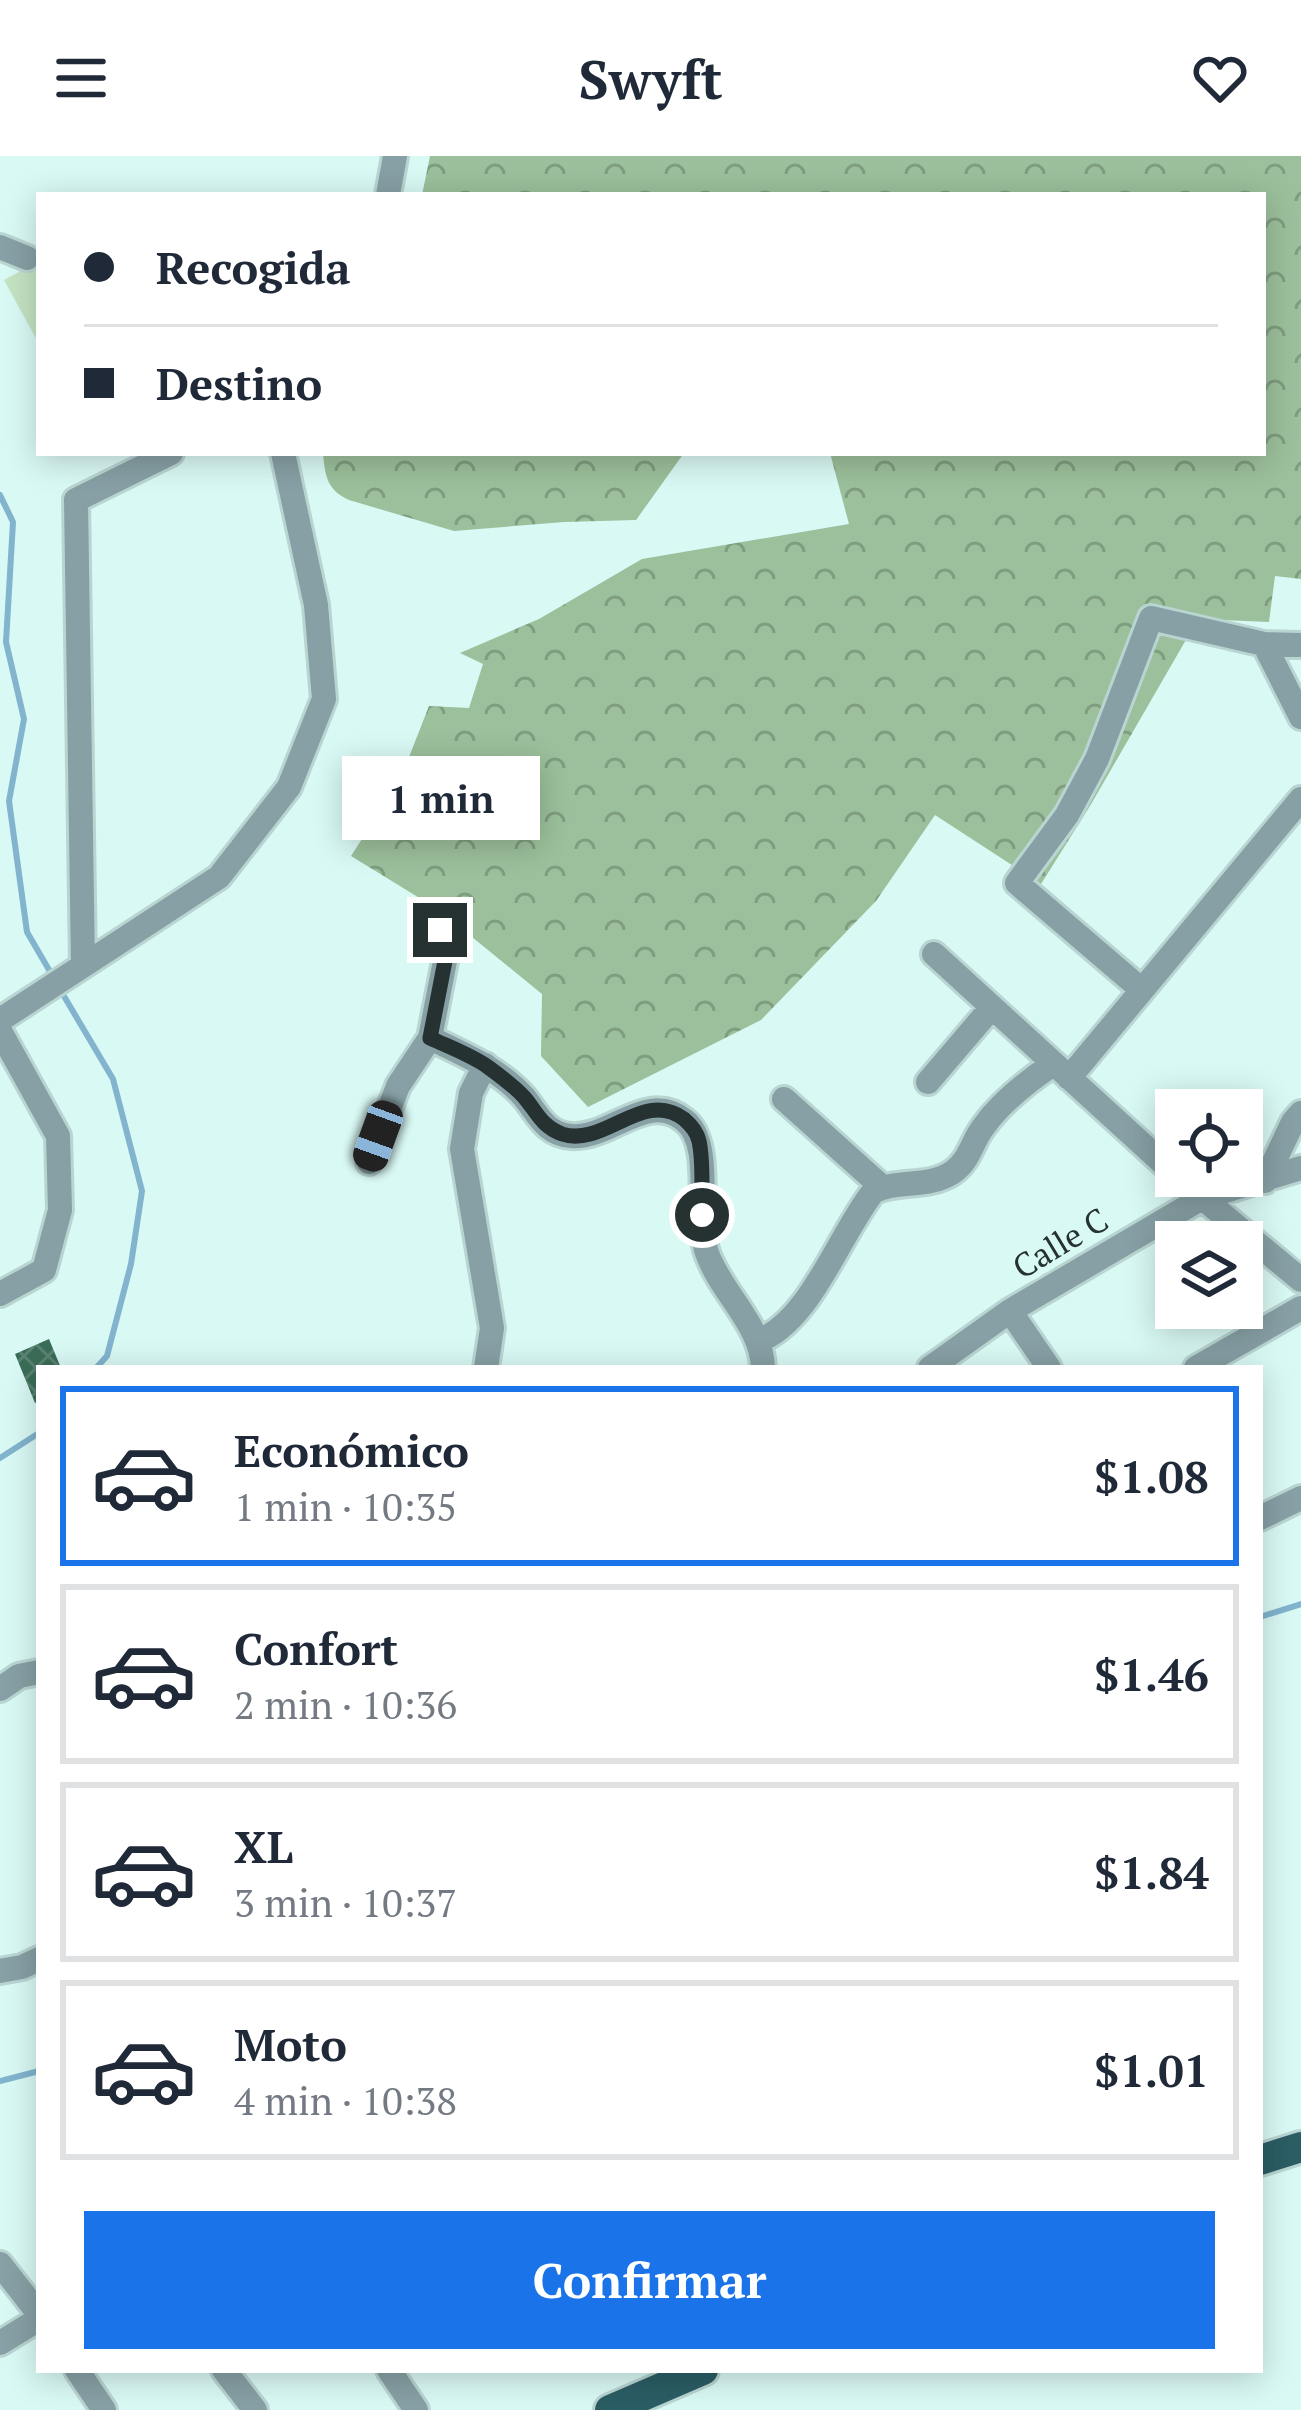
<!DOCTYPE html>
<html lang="es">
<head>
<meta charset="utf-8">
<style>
  body { margin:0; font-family:"PT Serif",serif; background:#f2f2f3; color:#1f2937; height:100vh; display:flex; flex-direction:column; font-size:45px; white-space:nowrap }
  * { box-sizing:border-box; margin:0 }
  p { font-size:39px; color:#747a83 }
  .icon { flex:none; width:66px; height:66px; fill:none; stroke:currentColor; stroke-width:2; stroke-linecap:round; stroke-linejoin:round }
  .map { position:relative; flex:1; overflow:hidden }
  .details { position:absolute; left:36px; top:1209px; width:1227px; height:1008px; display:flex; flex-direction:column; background:#fff; border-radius:0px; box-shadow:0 6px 30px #0003 }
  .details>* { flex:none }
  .guide { position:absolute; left:36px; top:36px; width:1230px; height:264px; border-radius:0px; box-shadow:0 6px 30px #0003; display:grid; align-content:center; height:264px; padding:0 48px; background:#fff }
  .controls { position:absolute; left:1155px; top:933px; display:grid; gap:24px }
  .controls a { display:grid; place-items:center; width:108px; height:108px; border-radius:0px; background:#fff; box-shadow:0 6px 30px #0003; font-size:60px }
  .end { position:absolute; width:54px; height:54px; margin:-27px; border:15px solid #263231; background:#fff; box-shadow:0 0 0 6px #fff }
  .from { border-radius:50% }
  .bubble { position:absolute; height:84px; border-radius:0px; background:#fff; box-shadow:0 6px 30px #0003; font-size:39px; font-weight:600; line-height:84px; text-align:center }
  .car { position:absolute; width:36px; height:72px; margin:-36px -18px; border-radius:15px; box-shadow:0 0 9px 3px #0007; background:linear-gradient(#222 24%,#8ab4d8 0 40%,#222 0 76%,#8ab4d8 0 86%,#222 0) }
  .guide b { display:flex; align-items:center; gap:42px; height:114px; font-size:45px }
  .guide b+b { border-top:3px solid #e0e1e3 }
  .guide i { width:30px; height:30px; background:#1f2937 }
  ul { padding:21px 0 0; list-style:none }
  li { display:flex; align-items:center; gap:36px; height:180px; margin:0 24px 18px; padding:0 24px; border:6px solid #e0e1e3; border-radius:0px }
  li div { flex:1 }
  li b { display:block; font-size:45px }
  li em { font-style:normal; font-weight:600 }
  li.active { border-color:#1a73e8 }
  li>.icon { width:108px; height:108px; stroke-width:1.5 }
  .primary-button { display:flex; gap:24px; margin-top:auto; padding:24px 48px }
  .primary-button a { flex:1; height:138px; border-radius:0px; background:#1a73e8; color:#fff; font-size:48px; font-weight:600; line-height:138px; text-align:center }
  header { display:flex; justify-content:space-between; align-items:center; height:156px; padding:0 48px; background:#fff; font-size:54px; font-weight:600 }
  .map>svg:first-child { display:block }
  .grass { fill:#c4e3c3 }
  .forest { fill:url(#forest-crowns) }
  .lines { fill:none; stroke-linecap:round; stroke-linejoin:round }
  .stream { stroke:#82b4ce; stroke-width:6 }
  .building { fill:url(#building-cross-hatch) }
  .minor-casing { stroke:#b9d5d2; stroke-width:30 }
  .major-casing { stroke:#b9d5d2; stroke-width:36 }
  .minor { stroke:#87a0a5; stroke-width:24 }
  .major { stroke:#2b5d65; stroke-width:30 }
  .route { stroke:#263231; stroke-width:15 }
  .labels { text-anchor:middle; stroke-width:12; stroke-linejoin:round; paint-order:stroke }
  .street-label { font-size:33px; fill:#263231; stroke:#d9f9f5 }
</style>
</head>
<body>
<header><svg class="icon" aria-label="menu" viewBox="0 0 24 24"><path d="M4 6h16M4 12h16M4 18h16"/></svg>Swyft<svg class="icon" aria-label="heart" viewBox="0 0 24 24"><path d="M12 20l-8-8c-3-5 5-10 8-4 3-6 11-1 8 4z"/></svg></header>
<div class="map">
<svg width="1301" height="2254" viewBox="0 0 1301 2254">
  <defs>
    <pattern id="forest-crowns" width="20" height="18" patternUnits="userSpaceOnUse" patternTransform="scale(3)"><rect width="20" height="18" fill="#9cc09b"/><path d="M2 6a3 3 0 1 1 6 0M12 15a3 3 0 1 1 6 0" fill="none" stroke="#7f9d7f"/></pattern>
    <pattern id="building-cross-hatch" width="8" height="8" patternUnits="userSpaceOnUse" patternTransform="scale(3)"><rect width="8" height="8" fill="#3a6d58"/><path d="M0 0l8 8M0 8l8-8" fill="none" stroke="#5b8272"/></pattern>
  </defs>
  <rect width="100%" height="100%" fill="#d9f9f5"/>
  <path class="grass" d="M39 105V188L4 124Z"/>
  <path class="forest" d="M430 0H1301V423L1275 420 1269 466 1198 463 1090 650 1041 728 935 659 876 745 761 864 588 951 541 900 542 838 439 754 351 700 400 624 429 550 469 552 483 508 460 497 539 463 642 403 849 368 830 297H1263V39H422Z
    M323 297H684L636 364 564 366 454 375 349 344C327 334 325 320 323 297Z"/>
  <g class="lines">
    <path class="stream" d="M0 339 13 366 6 486 24 563 9 645 27 776 52 819
      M58 830 113 923 142 1035 131 1108 107 1200 96 1212
      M0 1302 39 1277
      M1260 1461 1301 1448
      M0 1925 39 1915"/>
  </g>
  <path class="building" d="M49 1183 61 1212H39V1245L35 1247 15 1198Z"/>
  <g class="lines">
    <g class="minor-casing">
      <path id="minor" d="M388 39 395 0
        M0 91 27 102
        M1264 488 1301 561
        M934 798 1176 1019
        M83 810 76 344 171 297
        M1142 834 1017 727 1067 659 1097 603 1151 462 1264 488 1301 489
        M0 864 219 721 289 631 324 543 316 449 283 297
        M0 875 58 980 60 1054 44 1114 0 1138
        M430 882C463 898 499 913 524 941 538 958 545 978 571 980 611 983 647 934 684 964 715 987 695 1061 707 1097 721 1137 762 1169 763 1212
        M485 909 471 937 462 993 492 1172 486 1212
        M1069 922 1301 643
        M928 926 992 851
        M784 943 882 1031
        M369 1006 398 930 430 882 445 805 440 774
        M1265 1025 1293 966 1301 957
        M1192 1033 1301 1124
        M1010 1155 1049 1212
        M758 1185C810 1166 839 1079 873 1036 897 1023 928 1033 953 1016 970 1004 972 985 984 970 1002 945 1028 925 1053 908
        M930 1212 1010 1155 1202 1042 1301 1012
        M1196 1212 1301 1152
        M1260 1362 1301 1342
        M0 1533 19 1520 39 1516
        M0 1815 22 1811 39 1803
        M0 2108 39 2158
        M0 2187 39 2163
        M77 2214 104 2254
        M224 2214 255 2254
        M389 2214 416 2254"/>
    </g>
    <g class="major-casing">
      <path id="major" d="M1260 2004 1301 1991
        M610 2254 703 2214"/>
    </g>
    <use href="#minor" class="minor"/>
    <use href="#major" class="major"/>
  </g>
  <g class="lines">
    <path class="route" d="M440 774 445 805 430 882C449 891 471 899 488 911 499 919 514 930 524 941 537 956 541 970 562 978 604 992 643 932 684 963 691 969 697 976 699 985 704 1008 701 1035 702 1059"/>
  </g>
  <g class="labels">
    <g class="street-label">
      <text transform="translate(1060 1087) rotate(-31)" y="12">Calle C</text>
    </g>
  </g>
</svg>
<div class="controls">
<a><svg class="icon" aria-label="locate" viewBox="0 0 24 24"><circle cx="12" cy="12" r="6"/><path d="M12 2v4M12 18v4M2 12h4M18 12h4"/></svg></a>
<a><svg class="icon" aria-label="layers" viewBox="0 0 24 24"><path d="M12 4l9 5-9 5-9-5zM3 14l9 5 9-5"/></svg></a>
</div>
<i class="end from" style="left:702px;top:1059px"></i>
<i class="end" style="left:440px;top:774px"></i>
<div class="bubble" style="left:342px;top:600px;width:198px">1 min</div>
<i class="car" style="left:378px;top:980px;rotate:200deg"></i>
<div class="guide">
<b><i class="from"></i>Recogida</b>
<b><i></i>Destino</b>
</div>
<section class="details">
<ul>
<li class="active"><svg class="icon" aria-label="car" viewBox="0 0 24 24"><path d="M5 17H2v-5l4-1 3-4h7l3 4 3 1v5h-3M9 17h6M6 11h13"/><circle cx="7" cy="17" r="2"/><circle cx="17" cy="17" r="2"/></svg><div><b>Económico</b><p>1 min · 10:35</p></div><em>$1.08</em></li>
<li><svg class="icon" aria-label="car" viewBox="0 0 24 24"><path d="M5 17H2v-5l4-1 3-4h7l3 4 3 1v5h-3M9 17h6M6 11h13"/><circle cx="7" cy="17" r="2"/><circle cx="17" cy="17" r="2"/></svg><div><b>Confort</b><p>2 min · 10:36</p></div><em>$1.46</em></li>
<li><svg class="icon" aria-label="car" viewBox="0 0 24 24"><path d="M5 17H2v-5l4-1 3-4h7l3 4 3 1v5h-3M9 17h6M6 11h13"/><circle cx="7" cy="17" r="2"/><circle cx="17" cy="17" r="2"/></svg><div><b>XL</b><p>3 min · 10:37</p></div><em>$1.84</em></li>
<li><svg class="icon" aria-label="car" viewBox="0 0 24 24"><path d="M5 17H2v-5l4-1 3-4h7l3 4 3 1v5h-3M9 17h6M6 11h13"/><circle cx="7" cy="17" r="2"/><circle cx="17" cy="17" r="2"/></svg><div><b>Moto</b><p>4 min · 10:38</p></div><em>$1.01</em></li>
</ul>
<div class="primary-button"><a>Confirmar</a></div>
</section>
</div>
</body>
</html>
